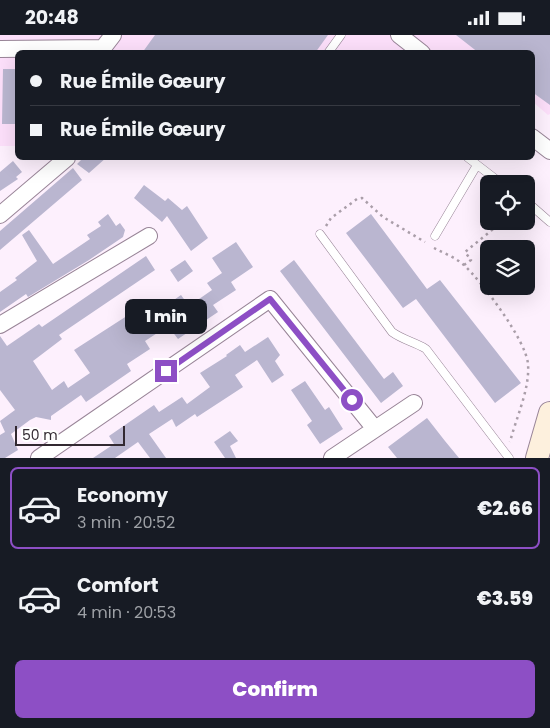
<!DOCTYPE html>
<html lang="en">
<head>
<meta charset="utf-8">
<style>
  body { margin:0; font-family:Poppins,sans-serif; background:#20242c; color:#f1f3f6; height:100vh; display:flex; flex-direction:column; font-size:19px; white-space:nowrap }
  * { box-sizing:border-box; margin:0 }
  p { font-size:16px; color:#9ea1a6 }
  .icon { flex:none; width:28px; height:28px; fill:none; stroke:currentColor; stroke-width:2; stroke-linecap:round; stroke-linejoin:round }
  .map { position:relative; height:423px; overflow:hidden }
  .details { display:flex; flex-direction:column; background:#171b24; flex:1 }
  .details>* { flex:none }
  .top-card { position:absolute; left:15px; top:15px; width:520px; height:110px; border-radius:8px; box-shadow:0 5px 20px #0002; display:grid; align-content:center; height:110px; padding:0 15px; background:#171b24 }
  .tools { position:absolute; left:480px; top:140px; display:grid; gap:10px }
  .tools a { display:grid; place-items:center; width:55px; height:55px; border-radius:8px; background:#171b24; box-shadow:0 5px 20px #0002; font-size:25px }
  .scale { position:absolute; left:15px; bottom:12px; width:110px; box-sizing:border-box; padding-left:5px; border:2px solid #322931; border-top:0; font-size:14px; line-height:18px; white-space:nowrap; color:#322931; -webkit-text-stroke:4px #fff; paint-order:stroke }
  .end { position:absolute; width:22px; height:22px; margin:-11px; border:6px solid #8d4fc5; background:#fff; box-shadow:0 0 0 2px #fff }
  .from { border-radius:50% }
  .bubble { position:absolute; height:35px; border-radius:8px; background:#171b24; box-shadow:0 5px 20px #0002; font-size:16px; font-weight:800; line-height:35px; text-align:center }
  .top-card b { display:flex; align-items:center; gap:18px; height:48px; font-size:19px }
  .top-card b+b { border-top:1px solid #363941 }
  .top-card i { width:12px; height:12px; background:#f1f3f6 }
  ul { padding:9px 0 0; list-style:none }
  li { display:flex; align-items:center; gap:15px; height:82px; margin:0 10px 8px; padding:0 5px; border:2px solid transparent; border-radius:8px }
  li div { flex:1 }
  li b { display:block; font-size:19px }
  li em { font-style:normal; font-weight:800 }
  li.active { border-color:#8d4fc5 }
  li>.icon { width:45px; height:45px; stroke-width:1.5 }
  .primary-button { display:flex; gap:10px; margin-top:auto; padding:10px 15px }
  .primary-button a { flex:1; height:58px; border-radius:8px; background:#8d4fc5; color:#fff; font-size:20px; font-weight:800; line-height:58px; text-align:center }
  .status { display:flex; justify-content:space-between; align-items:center; height:35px; padding:0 25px; background:#171b24; direction:ltr }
  .status svg { height:14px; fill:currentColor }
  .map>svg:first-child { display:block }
  .built { fill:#fcdffa }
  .building { fill:#bab6d0 }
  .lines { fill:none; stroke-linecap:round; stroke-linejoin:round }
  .lane-casing { stroke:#988497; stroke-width:9 }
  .street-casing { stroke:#988497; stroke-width:18 }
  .secondary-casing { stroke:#988497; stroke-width:24 }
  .path { stroke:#aa9ea9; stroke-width:2.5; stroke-dasharray:2.5 4; stroke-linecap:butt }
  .lane { stroke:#fff; stroke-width:8 }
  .street { stroke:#fff; stroke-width:16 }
  .secondary { stroke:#fdf0dd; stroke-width:22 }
  .route { stroke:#8d4fc5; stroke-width:6 }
</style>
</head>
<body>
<div class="status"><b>20:48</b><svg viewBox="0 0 49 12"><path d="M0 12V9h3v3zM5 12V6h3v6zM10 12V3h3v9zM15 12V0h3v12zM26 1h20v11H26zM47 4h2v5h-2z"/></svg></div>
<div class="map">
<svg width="550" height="423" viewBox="0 0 550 423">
  <rect width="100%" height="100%" fill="#fdf0fd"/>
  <path class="built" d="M0 0H550V79L548 80 533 67 532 18H18L17 111H0Z"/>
  <path class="building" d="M155 0H328L315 18H142Z
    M456 0H550V70L532 57V18H479Z
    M3 34H18V89H2Z
    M84 122H107L89 138 77 129Z
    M13 126 22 137 16 142 18 144 0 156V137Z
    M73 133 82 145 0 215V196Z
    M144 150 165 166 168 163 182 175 187 171 208 203 191 216 167 181 162 187 134 163Z
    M108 179 116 191 120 188 125 195 123 202 89 225 28 262 26 259 0 277V257L17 245 15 243 37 226 22 200 29 195 53 229 90 204 87 200 101 191 98 187Z
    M371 179 427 254 440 245 521 348 495 368 416 264 403 273 346 198Z
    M236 207 253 232 231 247 236 255 213 270 218 277 178 304 168 291 145 306 150 314 127 329 131 336 86 367 81 360 51 381V385L36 382 30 385 11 399 18 415 5 423H0V400L5 397 0 386 15 375 0 355V301L7 311 39 289 42 292 146 221 155 235 59 300 62 304 33 326 52 355 64 346 68 353 90 338 74 315 133 277 141 288 181 260 189 271 212 255 207 248 222 238 212 223Z
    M185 225 193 236 178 247 170 235Z
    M294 225 384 344 393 337 403 351 381 368 280 236Z
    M268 302 280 320 275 326 284 340 272 348 257 325 235 340 243 352 197 382 195 379 176 392 172 384 149 399 166 423H150L138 407 115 423H93L114 409 109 401 154 370 159 377 182 362 187 369 210 352 200 338 227 321 226 320 240 310 245 317Z
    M305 346 325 375 329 372 343 394 320 409 307 390 312 386 291 355Z
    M427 383 445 406 459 423H397L388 412Z
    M230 396 238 406 230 411 236 423H225L214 407Z"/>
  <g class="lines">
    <g class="lane-casing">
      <path id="lane" d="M328 18 341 0
        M467 122 502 149
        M526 166 550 187
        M320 199 392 297C403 305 415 307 426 314L509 423
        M435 201 477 130"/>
    </g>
    <g class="street-casing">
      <path id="street" d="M399 0 422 18
        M0 14 103 13 113 0
        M532 102 550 116
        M0 180 67 123
        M0 290 149 201
        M39 423 270 264 375 394
        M332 423 414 368"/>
    </g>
    <g class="secondary-casing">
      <path id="secondary" d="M537 423 550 378"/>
    </g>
    <path class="path" d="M326 191 331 183 357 164 362 163 383 182 425 207
      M434 213C444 218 456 223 464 230 482 247 526 305 528 329 530 354 516 383 510 407
      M464 230 471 225 465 217 503 186"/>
    <use href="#lane" class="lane"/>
    <use href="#street" class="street"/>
    <use href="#secondary" class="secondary"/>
  </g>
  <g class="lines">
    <path class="route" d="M166 336 270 264 352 365"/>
  </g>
</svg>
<div class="tools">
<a><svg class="icon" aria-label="locate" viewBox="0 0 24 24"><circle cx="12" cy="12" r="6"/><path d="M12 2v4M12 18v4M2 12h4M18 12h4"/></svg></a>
<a><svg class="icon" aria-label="layers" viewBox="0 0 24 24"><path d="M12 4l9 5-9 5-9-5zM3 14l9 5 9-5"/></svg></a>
</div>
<div class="scale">50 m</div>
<i class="end from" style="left:352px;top:365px"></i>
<i class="end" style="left:166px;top:336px"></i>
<div class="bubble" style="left:125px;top:264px;width:82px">1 min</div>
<div class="top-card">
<b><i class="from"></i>Rue Émile Gœury</b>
<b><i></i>Rue Émile Gœury</b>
</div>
</div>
<section class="details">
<ul>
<li class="active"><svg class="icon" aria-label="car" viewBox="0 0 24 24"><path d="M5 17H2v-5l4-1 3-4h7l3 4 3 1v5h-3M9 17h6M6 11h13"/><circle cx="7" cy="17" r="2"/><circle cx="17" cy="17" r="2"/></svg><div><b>Economy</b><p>3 min · 20:52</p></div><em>€2.66</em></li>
<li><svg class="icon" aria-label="car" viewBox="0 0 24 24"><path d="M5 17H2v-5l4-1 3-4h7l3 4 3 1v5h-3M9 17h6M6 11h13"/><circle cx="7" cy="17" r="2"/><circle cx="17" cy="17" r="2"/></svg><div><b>Comfort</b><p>4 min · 20:53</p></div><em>€3.59</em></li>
</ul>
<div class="primary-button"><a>Confirm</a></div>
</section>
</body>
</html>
